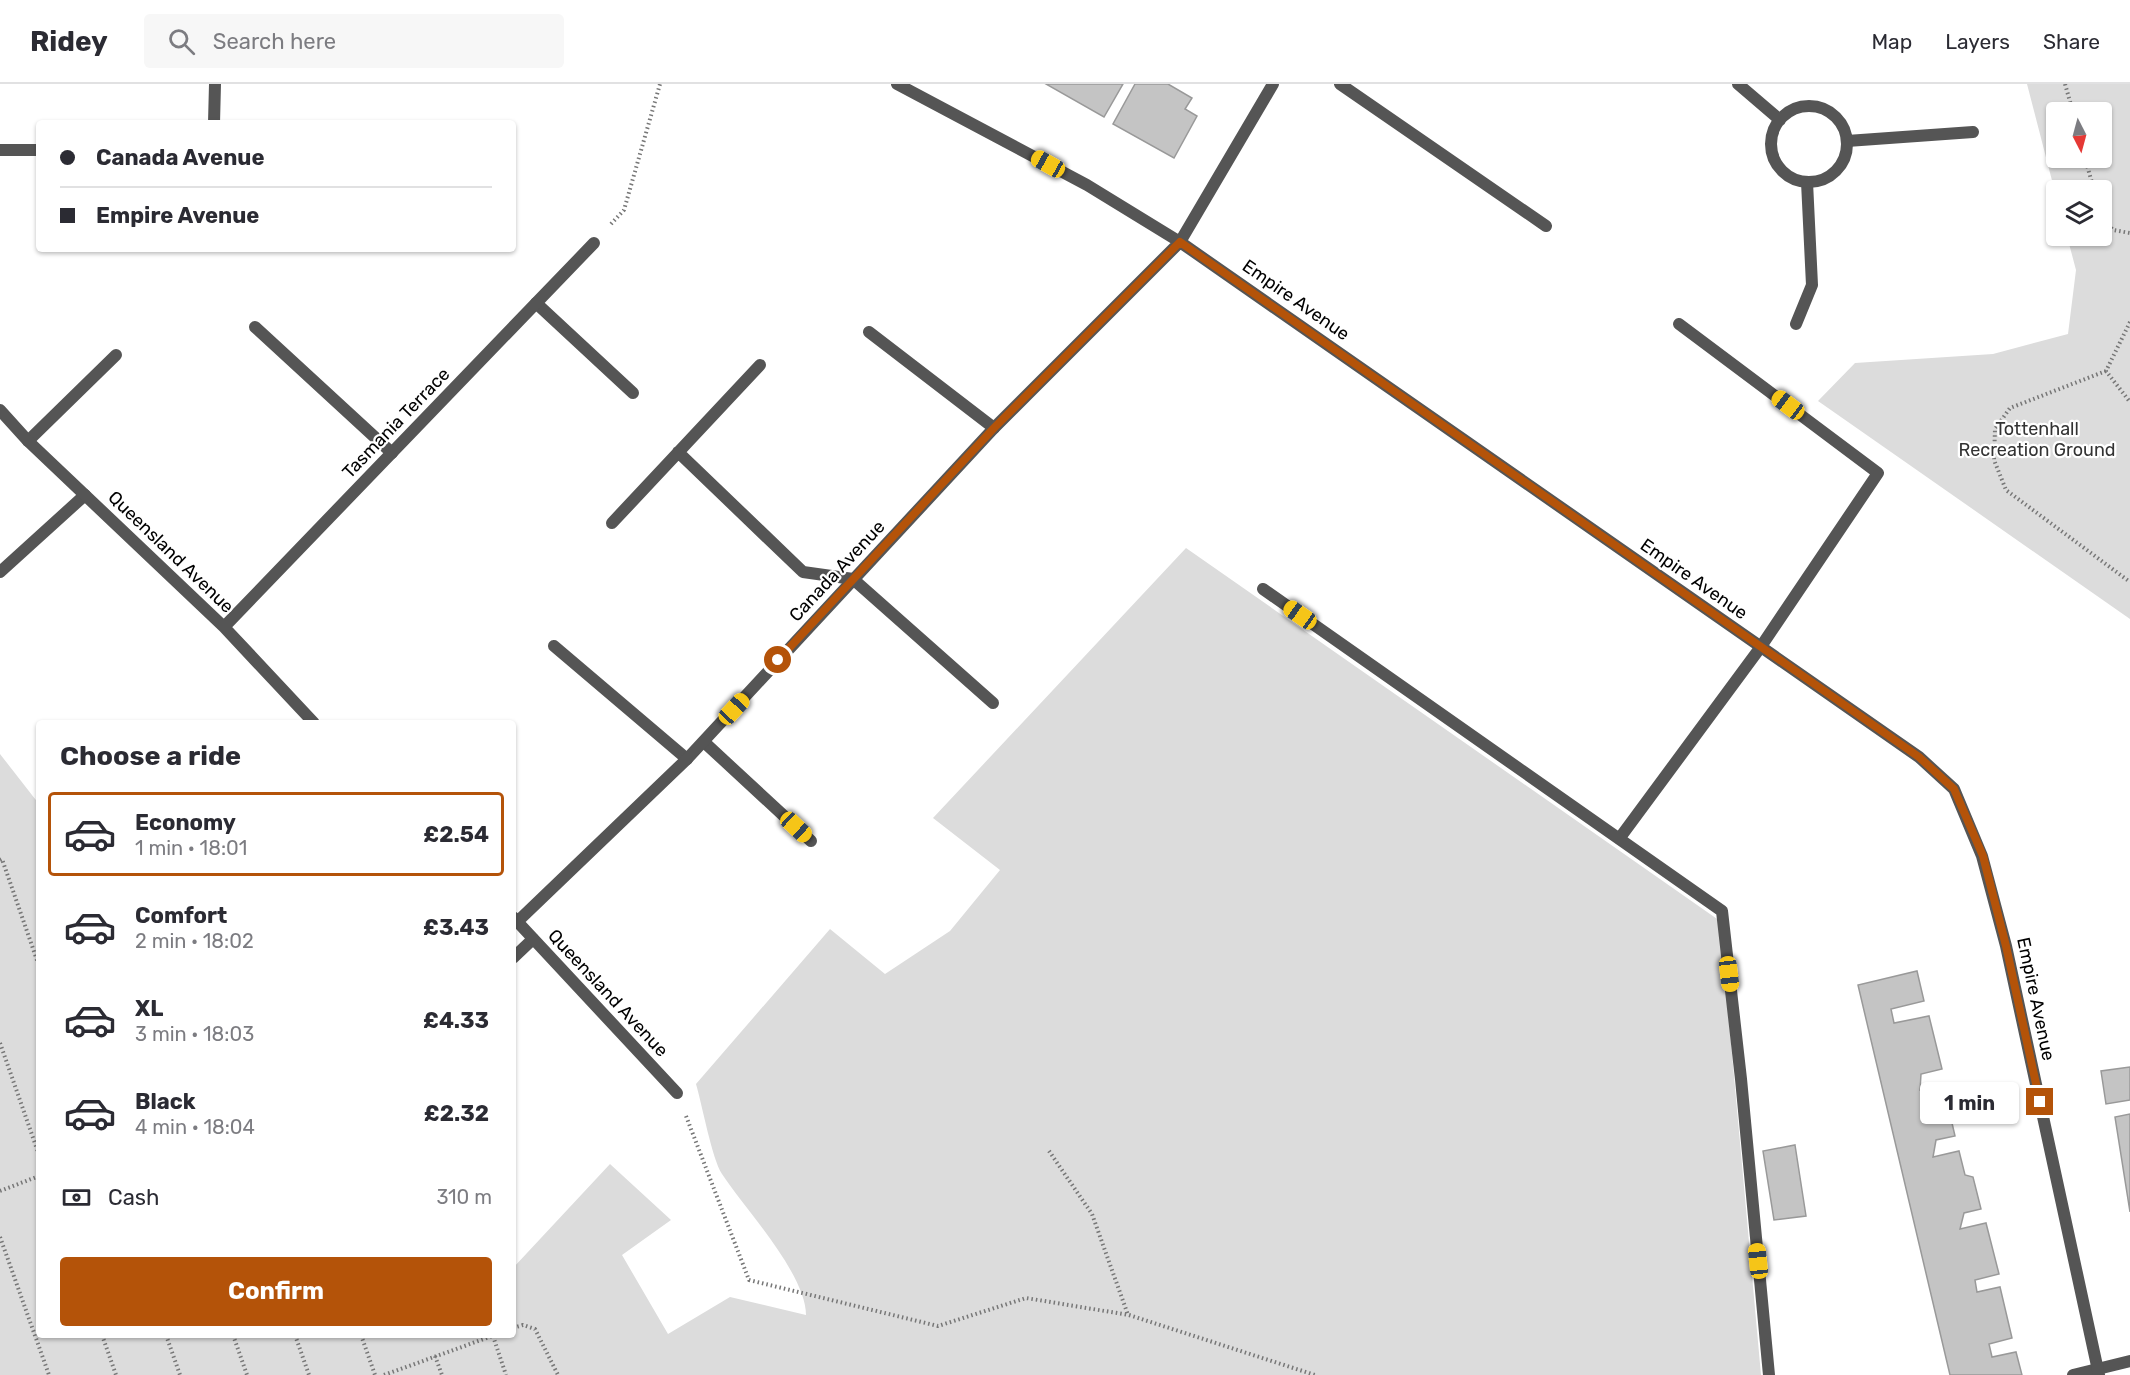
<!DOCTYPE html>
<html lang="en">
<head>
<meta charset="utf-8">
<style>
  body { margin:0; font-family:Rubik,sans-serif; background:#f7f7f7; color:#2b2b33; height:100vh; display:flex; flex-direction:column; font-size:22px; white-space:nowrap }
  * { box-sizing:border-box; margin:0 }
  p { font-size:20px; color:#7c7c81 }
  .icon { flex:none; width:33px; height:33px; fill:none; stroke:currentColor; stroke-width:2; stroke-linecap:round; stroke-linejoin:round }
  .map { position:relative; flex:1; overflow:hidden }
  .drawer { position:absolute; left:36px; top:636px; width:480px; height:618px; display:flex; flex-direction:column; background:#fff; border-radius:6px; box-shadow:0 2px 4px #0004 }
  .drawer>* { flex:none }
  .banner { position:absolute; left:36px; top:36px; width:480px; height:132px; border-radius:6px; box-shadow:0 2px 4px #0004; display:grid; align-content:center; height:132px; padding:0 24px; background:#fff }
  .needle { width:39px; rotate:174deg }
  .fabs { position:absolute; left:2046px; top:18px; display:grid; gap:12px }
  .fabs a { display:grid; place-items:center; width:66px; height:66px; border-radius:6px; background:#fff; box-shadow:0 2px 4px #0004; font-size:30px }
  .end { position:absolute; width:27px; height:27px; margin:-14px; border:8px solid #b45309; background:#fff; box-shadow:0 0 0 3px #fff }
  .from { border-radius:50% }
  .bubble { position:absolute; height:42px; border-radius:6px; background:#fff; box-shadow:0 2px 4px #0004; font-size:20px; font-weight:700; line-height:42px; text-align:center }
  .car { position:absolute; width:18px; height:36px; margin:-18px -9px; border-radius:8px; box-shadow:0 0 4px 2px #0007; background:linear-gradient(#f5c518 24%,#345 0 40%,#f5c518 0 76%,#345 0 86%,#f5c518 0) }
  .banner b { display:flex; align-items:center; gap:21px; height:57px; font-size:22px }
  .banner b+b { border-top:2px solid #e1e1e2 }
  .banner i { width:15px; height:15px; background:#2b2b33 }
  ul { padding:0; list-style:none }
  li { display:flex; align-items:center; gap:18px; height:84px; margin:0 12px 9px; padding:0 12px; border:3px solid transparent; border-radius:6px }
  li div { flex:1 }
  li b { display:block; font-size:22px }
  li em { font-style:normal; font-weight:700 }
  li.on { border-color:#b45309 }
  li>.icon { width:54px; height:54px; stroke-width:1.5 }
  h2 { padding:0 24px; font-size:27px; line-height:72px }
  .pay { display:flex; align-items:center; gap:15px; height:66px; padding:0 24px; font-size:22px }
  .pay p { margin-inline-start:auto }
  .button { display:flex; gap:12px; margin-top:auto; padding:12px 24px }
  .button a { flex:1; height:69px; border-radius:6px; background:#b45309; color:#fff; font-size:24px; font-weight:700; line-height:69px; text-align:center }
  header { display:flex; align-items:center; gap:36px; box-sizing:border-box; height:84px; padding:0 30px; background:#fff; border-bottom:2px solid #e1e1e2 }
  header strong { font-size:28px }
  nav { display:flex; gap:33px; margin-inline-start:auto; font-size:21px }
  .search { width:420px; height:54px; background:#f7f7f7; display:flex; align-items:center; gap:15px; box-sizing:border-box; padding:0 21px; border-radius:6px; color:#7c7c81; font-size:22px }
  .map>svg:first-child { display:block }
  .green { fill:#dcdcdc; fill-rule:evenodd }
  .building { fill:#c4c4c4; stroke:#999; stroke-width:1.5 }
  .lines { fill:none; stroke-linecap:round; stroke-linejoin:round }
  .path { stroke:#777; stroke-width:4; stroke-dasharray:1.5 3; stroke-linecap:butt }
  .service { stroke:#555; stroke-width:12 }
  .minor { stroke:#555; stroke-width:12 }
  .route { stroke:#b45309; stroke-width:8 }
  .labels { text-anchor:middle; stroke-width:4.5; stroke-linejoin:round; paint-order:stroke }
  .street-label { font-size:18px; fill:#000; stroke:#fff }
  .park-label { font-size:18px; fill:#333; stroke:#fff }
</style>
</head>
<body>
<header>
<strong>Ridey</strong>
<div class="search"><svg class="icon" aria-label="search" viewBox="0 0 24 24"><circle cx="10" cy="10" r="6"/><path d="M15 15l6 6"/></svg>Search here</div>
<nav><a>Map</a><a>Layers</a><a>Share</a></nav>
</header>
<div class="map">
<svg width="2130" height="1291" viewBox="0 0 2130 1291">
  <rect width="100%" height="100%" fill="#fff"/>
  <path class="green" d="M2027 0H2130V535L1818 317 1855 279 1993 270 2068 250 2076 186 2067 152H2102V106H2056V112ZM2102 28V74H2056V28Z
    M1186 464 1720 837 1761 1291H0V670L39 720V1251H513V1184L610 1080 671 1136 622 1171 668 1250 730 1213 806 1231C806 1190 745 1125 722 1090 712 1075 702 1020 696 1000L830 845 885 890 950 847 1000 786 933 734Z"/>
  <path class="building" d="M1046 0H1123L1104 33Z
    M1135 0H1168L1192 14 1185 25 1197 32 1174 74 1113 40Z
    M1917 887 1924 917 1891 925 1894 939 1929 932 1942 985 1921 990 1920 1006 1943 1000 1955 1052 1936 1056 1933 1073 1959 1067 1965 1091 1973 1093 1981 1125 1964 1129 1960 1145 1986 1139 1999 1190 1975 1196 1977 1208 2000 1203 2012 1254 1989 1260 1992 1273 2016 1268 2022 1291H1950L1858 901Z
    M2130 983V1016L2106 1020 2101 987Z
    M2130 1030V1128L2115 1033Z
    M1795 1061 1806 1132 1774 1136 1763 1067Z"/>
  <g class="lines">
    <path class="path" d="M2065 0 2073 28
      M2085 74 2094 106
      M2102 134 2113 146 2130 149
      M611 140 624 126 660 0
      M2130 238 2106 287 2130 318
      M2106 287 2010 324 1995 345 1994 376 2006 406 2130 498
      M0 776 2 775 39 882
      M0 959 39 1071
      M686 1032 749 1196 938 1242 1026 1214 1129 1231 1315 1291
      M1049 1067 1092 1130 1128 1231
      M0 1107 39 1092
      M0 1153 49 1291
      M513 1244 523 1241 535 1245 558 1291
      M102 1251 116 1291
      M166 1251 180 1291
      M233 1251 247 1291
      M295 1251 309 1291
      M361 1251 375 1291
      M493 1252 506 1291
      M435 1272 442 1291
      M384 1291 495 1251"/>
    <path class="service" d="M1340 0 1546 142
      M214 39 215 0
      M1847 57 1973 48
      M0 66H39
      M536 219 633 309
      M1796 240 1812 201 1807 98
      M255 243 392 369
      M869 248 994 344
      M28 357 116 271
      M678 368 803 488 853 495 993 619
      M612 439 760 281
      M0 488 85 411
      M1263 505 1722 827 1741 995 1769 1291
      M554 562 687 675
      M704 658 811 757
      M1619 755 1760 564 1878 389 1679 240
      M513 874 533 855
      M2073 1291 2130 1277"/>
    <path class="minor" d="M897 0 1087 101 1180 158 1919 673 1954 705 1982 772 2006 862 2099 1291
      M1738 0 1780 36
      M1771 60a38 38 0 1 1 76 0a38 38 0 1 1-76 0Z
      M0 326 28 357 224 543 314 639
      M224 543 594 159
      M513 833 677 1009
      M517 838 687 675 994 344 1180 158 1273 0"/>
  </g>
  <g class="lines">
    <path class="route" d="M778 576 994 344 1180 158 1919 673 1954 705 1983 772 2006 862 2040 1018"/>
  </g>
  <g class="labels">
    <g class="street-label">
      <text transform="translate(1296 216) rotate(35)" y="6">Empire Avenue</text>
      <text transform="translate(396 339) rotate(-46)" y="6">Tasmania Terrace</text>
      <text transform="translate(171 468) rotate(44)" y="6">Queensland Avenue</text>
      <text transform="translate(837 487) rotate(-47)" y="6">Canada Avenue</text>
      <text transform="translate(1694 495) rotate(35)" y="6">Empire Avenue</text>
      <text transform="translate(608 909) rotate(47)" y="6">Queensland Avenue</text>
      <text transform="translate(2036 915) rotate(78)" y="6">Empire Avenue</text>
    </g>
    <g class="park-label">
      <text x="2037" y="351">Tottenhall<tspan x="2037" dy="21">Recreation Ground</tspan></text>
    </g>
  </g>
</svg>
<div class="fabs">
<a><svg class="needle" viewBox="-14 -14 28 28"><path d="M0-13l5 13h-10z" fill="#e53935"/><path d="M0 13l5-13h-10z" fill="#7c7c81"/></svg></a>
<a><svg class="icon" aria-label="layers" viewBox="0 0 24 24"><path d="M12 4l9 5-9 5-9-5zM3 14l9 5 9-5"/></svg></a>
</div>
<i class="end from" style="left:778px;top:576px"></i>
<i class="end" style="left:2040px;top:1018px"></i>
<div class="bubble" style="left:1920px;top:998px;width:99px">1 min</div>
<i class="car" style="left:1048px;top:80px;rotate:299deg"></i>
<i class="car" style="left:1788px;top:321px;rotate:307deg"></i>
<i class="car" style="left:1300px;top:531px;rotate:305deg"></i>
<i class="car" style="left:734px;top:625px;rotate:43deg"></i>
<i class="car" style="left:796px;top:743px;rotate:133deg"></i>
<i class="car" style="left:1729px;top:890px;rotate:173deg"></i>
<i class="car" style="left:1758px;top:1177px;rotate:354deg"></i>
<div class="banner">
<b><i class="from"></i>Canada Avenue</b>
<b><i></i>Empire Avenue</b>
</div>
<section class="drawer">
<h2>Choose a ride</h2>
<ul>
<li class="on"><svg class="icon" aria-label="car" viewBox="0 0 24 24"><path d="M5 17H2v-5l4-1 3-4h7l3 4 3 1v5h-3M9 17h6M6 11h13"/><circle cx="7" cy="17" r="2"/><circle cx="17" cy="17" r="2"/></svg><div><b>Economy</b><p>1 min · 18:01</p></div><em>£2.54</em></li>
<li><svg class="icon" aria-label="car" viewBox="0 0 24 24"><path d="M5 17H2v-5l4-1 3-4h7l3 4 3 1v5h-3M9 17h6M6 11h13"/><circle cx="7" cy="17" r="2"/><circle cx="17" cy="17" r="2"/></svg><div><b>Comfort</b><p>2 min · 18:02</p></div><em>£3.43</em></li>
<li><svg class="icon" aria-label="car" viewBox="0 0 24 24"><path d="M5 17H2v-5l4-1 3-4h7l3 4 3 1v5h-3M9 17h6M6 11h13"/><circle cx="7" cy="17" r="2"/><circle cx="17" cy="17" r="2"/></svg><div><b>XL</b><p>3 min · 18:03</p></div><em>£4.33</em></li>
<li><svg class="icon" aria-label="car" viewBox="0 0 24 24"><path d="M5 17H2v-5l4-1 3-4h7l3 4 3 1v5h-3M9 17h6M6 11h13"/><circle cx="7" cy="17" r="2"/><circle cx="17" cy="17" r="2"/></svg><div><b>Black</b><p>4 min · 18:04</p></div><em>£2.32</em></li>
</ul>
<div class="pay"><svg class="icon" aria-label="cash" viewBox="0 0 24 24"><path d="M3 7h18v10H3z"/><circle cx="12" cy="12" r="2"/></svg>Cash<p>310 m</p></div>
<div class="button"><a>Confirm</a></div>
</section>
</div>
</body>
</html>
